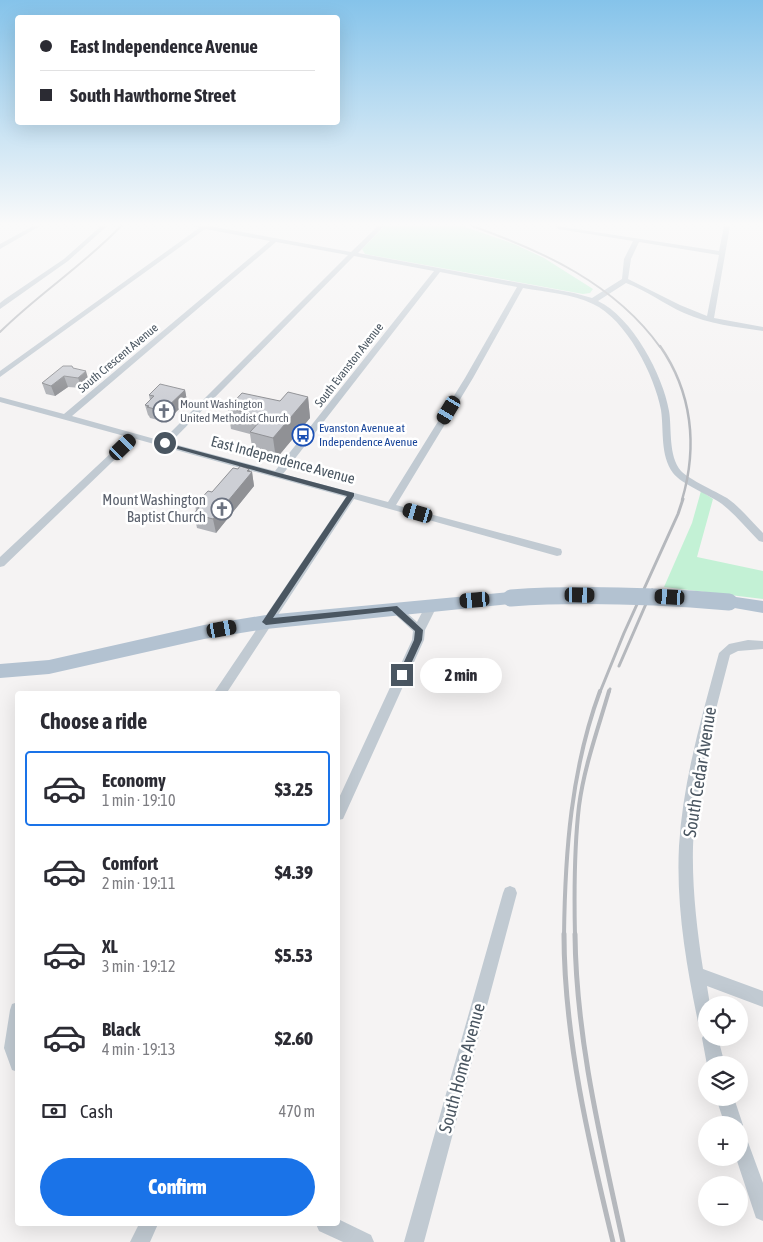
<!DOCTYPE html>
<html lang="en">
<head>
<meta charset="utf-8">
<style>
  body { margin:0; font-family:"Asap Condensed",sans-serif; background:#f2f2f3; color:#2b2b33; height:100vh; display:flex; flex-direction:column; font-size:19px; white-space:nowrap }
  * { box-sizing:border-box; margin:0 }
  p { font-size:16px; color:#7c7c81 }
  .icon { flex:none; width:28px; height:28px; fill:none; stroke:currentColor; stroke-width:2; stroke-linecap:round; stroke-linejoin:round }
  .map { position:relative; flex:1; overflow:hidden }
  .panel { position:absolute; left:15px; top:691px; width:325px; height:535px; display:flex; flex-direction:column; background:#fff; border-radius:5px; box-shadow:0 5px 20px #0002 }
  .panel>* { flex:none }
  .banner { position:absolute; left:15px; top:15px; width:325px; height:110px; border-radius:5px; box-shadow:0 5px 20px #0002; display:grid; align-content:center; height:110px; padding:0 25px; background:#fff }
  .buttons { position:absolute; left:698px; top:996px; display:grid; gap:10px }
  .buttons a { display:grid; place-items:center; width:50px; height:50px; border-radius:50%; background:#fff; box-shadow:0 5px 20px #0002; font-size:25px }
  .end { position:absolute; width:22px; height:22px; margin:-11px; border:6px solid #4a5661; background:#fff; box-shadow:0 0 0 2px #fff }
  .from { border-radius:50% }
  .bubble { position:absolute; height:35px; border-radius:18px; background:#fff; box-shadow:0 5px 20px #0002; font-size:16px; font-weight:800; line-height:35px; text-align:center }
  .car { position:absolute; width:15px; height:30px; margin:-15px -8px; border-radius:6px; box-shadow:0 0 4px 1px #0007; background:linear-gradient(#222 24%,#8ab4d8 0 40%,#222 0 76%,#8ab4d8 0 86%,#222 0) }
  .banner b { display:flex; align-items:center; gap:18px; height:48px; font-size:19px }
  .banner b+b { border-top:1px solid #e1e1e2 }
  .banner i { width:12px; height:12px; background:#2b2b33 }
  ul { padding:0; list-style:none }
  li { display:flex; align-items:center; gap:15px; height:75px; margin:0 10px 8px; padding:0 15px; border:2px solid transparent; border-radius:5px }
  li div { flex:1 }
  li b { display:block; font-size:19px }
  li em { font-style:normal; font-weight:800 }
  li.on { border-color:#1a73e8 }
  li>.icon { width:45px; height:45px; stroke-width:1.5 }
  h2 { padding:0 25px; font-size:22px; line-height:60px }
  .pay { display:flex; align-items:center; gap:12px; height:55px; padding:0 25px; font-size:19px }
  .pay p { margin-inline-start:auto }
  .button { display:flex; gap:10px; margin-top:auto; padding:10px 25px }
  .button a { flex:1; height:58px; border-radius:30px; background:#1a73e8; color:#fff; font-size:20px; font-weight:800; line-height:58px; text-align:center }
  .map>svg:first-child { display:block }
  .green { fill:#c3f1d5 }
  .lines { fill:none; stroke-linecap:round; stroke-linejoin:round }
  .minor { fill:#c1cad2; fill-rule:evenodd }
  .primary { fill:#b3c2d1; fill-rule:evenodd }
  .rail-far4 { stroke:#b5b8bd; stroke-width:2 }
  .rail-far3 { stroke:#b5b8bd; stroke-width:2.5 }
  .rail-far2 { stroke:#b5b8bd; stroke-width:3 }
  .rail-far1 { stroke:#b5b8bd; stroke-width:4 }
  .rail { stroke:#b5b8bd; stroke-width:5 }
  .primary-bridge { stroke:#b3c2d1; stroke-width:17 }
  .wall { fill:#b0b2b7 }
  .shaded-wall { fill:#909195 }
  .building { fill:#cdcfd5; stroke:#909195 }
  .route { fill:#4a5661 }
  .labels { text-anchor:middle; stroke-width:5; stroke-linejoin:round; paint-order:stroke }
  .far-street-label { font-size:12px; fill:#4a5661; stroke:#fff }
  .far-worship-label { font-size:12px; fill:#5b616d; stroke:#fff; text-anchor:start }
  .far-transit-label { font-size:12px; fill:#164399; stroke:#fff; text-anchor:start }
  .street-label { font-size:15px; fill:#4a5661; stroke:#fff }
  .worship-label { font-size:15px; fill:#5b616d; stroke:#fff; text-anchor:end }
  .near-street-label { font-size:18px; fill:#4a5661; stroke:#fff }
</style>
</head>
<body>
<div class="map">
<svg width="763" height="1242" viewBox="0 0 763 1242">
  <rect width="100%" height="100%" fill="#f5f3f3"/>
  <path class="green" d="M385 226H462L514 244 544 258 593 289 590 293 583 294 365 254 362 249Z
    M701 491 713 499 697 557 763 571V599L664 587 692 523Z"/>
  <g class="lines">
    <path class="minor" d="M33 226H40L0 249V244Z
      M101 226H107L68 261 0 309V303L5 299 64 259Z
      M196 226H209L351 252 378 226H384L358 253 574 293 592 298 622 279 624 259 633 241 558 229 556 226 719 251 724 226H730L714 318 763 327V331C736 327 709 324 684 313 664 304 646 290 626 283L598 301C632 317 663 375 669 411 672 428 668 456 681 471 690 480 715 491 727 498 740 507 752 522 763 533V542L759 541C747 529 735 514 722 504 710 495 681 484 673 473 660 455 664 431 661 410 655 376 626 319 593 304 572 294 546 292 523 288L473 378 396 505 561 549 562 552 561 555 557 556 354 499 226 694H213L346 497 136 439 4 566 0 567V557L128 437 0 402V397L64 414 270 241 205 229 0 377V371L199 228ZM276 242 348 255 162 441 72 416ZM639 242 719 255 707 316 680 305 628 279 631 259ZM354 256 434 271 275 471 170 443ZM440 272 517 287 465 378 388 502 283 474Z
      M432 600 438 604 425 630 424 640 343 819 338 820V800L412 640 413 631 388 608 394 604 398 605 417 622 428 601Z
      M748 640 763 641V649L738 651 730 655C714 718 695 782 693 847 692 888 697 929 703 969L763 991V1007L707 986 710 1005H706V1030L700 1028 698 1022C686 964 676 905 679 846 683 780 702 716 719 653L729 644Z
      M510 886 515 888 517 893 424 1242H404L503 893 505 888Z
      M18 1002V1072L12 1070 4 1048 10 1010 12 1004Z
      M706 1031V1038H718L725 1065H707L702 1038Z
      M716 1098H734L743 1125 740 1131 745 1134 763 1183V1221L756 1218 736 1158H739V1125H725Z
      M338 1219 371 1235 374 1242H343L319 1231 316 1224H338Z
      M139 1224H158L150 1242H130Z"/>
    <path class="primary" d="M511 592 517 594 520 598 517 602 511 604 266 629 204 639 49 674 0 678V664L49 660 204 625 266 615Z
      M729 596 763 601V613L723 606 720 602 723 598Z"/>
    <path class="rail-far4" d="M472 226C543 251 615 284 660 347
      M0 332C38 294 84 265 121 226"/>
    <path class="rail-far3" d="M660 346C692 392 698 446 682 500"/>
    <path class="rail-far2" d="M619 666 652 590
      M600 692 624 633 678 514 683 499
      M609 692 610 689"/>
    <path class="rail-far1" d="M564 936C565 852 571 770 600 691
      M575 936C574 892 574 849 579 806 584 767 598 729 609 691"/>
    <path class="rail" d="M564 934C564 1037 589 1143 613 1242
      M575 934C576 1039 601 1140 623 1242"/>
    <path class="primary-bridge" d="M511 598C584 593 656 596 729 602"/>
  </g>
  <path class="wall" d="M73 368 89 382 82 388 68 387 55 396 46 394 42 383Z
    M185 390 187 401 166 422 150 418 149 416 148 415 145 405 150 400 149 395Z
    M308 397 310 418 276 459 253 453 250 434 231 429 228 408Z
    M238 469H249L250 471 252 472 254 486 216 533 197 528 194 514 196 510 195 505 212 492Z"/>
  <path class="shaded-wall" d="M86 371 89 382 82 388 78 378Z
    M64 376 68 387 55 396 51 386Z
    M185 390 187 401 166 422 163 411Z
    M308 397 310 418 276 459 273 438Z
    M249 469 250 474 252 472 254 486 216 533 213 519Z"/>
  <path class="building" d="M63 366H72L73 368 86 371 78 378 64 376 51 386 42 383Z
    M160 384 185 390 163 411 147 407 149 406 145 405 154 396 149 395Z
    M288 392 308 397 273 438 250 432 264 417 228 408 242 393 280 401Z
    M240 466 249 469 247 471 252 472 213 519 194 514 200 506 195 505 208 491 212 492 233 468 238 469Z"/>
  <linearGradient id="sky" x2="0" y2="1"><stop stop-color="#85c3ea"/><stop offset="0.56" stop-color="#fafafa"/><stop offset="1" stop-color="#fafafa" stop-opacity="0"/></linearGradient>
  <rect width="763" height="400" fill="url(#sky)"/>
  <path class="route" d="M163 442 354 493V496L273 618 397 606 423 630 422 640 405 677 402 678 398 675 414 640 415 631 392 611 266 625 262 622 347 496 163 445Z"/>
  <defs>
    <g id="church-ring" transform="scale(1.125)"><circle r="9.5" fill="#fff" stroke="#6b7280" stroke-width="1.5"/><path d="M-1.2-6h2.4v3.5h3.3v2.4h-3.3V6h-2.4V-.1h-3.3v-2.4h3.3Z" fill="#6b7280"/></g>
    <g id="bus-ring" transform="scale(1.125)"><circle r="9.5" fill="#fff" stroke="#1a4fb4" stroke-width="1.5"/><path d="M-5-6H5V4H4V6H2V4H-2V6H-4V4H-5ZM-3.5-4V0h7V-4ZM-3.5 1.2v1.5H-2V1.2ZM2 1.2v1.5H3.5V1.2Z" fill="#1a4fb4"/></g>
  </defs>
  <g fill-rule="evenodd">
    <use href="#church-ring" x="164" y="411"/>
    <use href="#bus-ring" x="303" y="435"/>
    <use href="#church-ring" x="222" y="509"/>
  </g>
  <g class="labels">
    <g class="far-street-label">
      <text transform="translate(118 358) rotate(-40)" y="4">South Crescent Avenue</text>
      <text transform="translate(349 365) rotate(-52)" y="4">South Evanston Avenue</text>
    </g>
    <g class="far-worship-label">
      <text x="180" y="408">Mount Washington<tspan x="180" dy="14">United Methodist Church</tspan></text>
    </g>
    <g class="far-transit-label">
      <text x="319" y="432">Evanston Avenue at<tspan x="319" dy="14">Independence Avenue</tspan></text>
    </g>
    <g class="street-label">
      <text transform="translate(283 460) rotate(15)" y="5">East Independence Avenue</text>
    </g>
    <g class="worship-label">
      <text x="206" y="505">Mount Washington<tspan x="206" dy="17">Baptist Church</tspan></text>
    </g>
    <g class="near-street-label">
      <text transform="translate(700 772) rotate(-81)" y="6">South Cedar Avenue</text>
      <text transform="translate(462 1068) rotate(-75)" y="6">South Home Avenue</text>
    </g>
  </g>
</svg>
<div class="buttons">
<a><svg class="icon" aria-label="locate" viewBox="0 0 24 24"><circle cx="12" cy="12" r="6"/><path d="M12 2v4M12 18v4M2 12h4M18 12h4"/></svg></a>
<a><svg class="icon" aria-label="layers" viewBox="0 0 24 24"><path d="M12 4l9 5-9 5-9-5zM3 14l9 5 9-5"/></svg></a>
<a>+</a>
<a>−</a>
</div>
<i class="end from" style="left:165px;top:443px"></i>
<i class="end" style="left:402px;top:675px"></i>
<div class="bubble" style="left:420px;top:658px;width:82px">2 min</div>
<i class="car" style="left:449px;top:410px;rotate:211deg"></i>
<i class="car" style="left:123px;top:447px;rotate:46deg"></i>
<i class="car" style="left:418px;top:513px;rotate:286deg"></i>
<i class="car" style="left:580px;top:595px;rotate:91deg"></i>
<i class="car" style="left:670px;top:597px;rotate:273deg"></i>
<i class="car" style="left:475px;top:600px;rotate:265deg"></i>
<i class="car" style="left:222px;top:629px;rotate:80deg"></i>
<div class="banner">
<b><i class="from"></i>East Independence Avenue</b>
<b><i></i>South Hawthorne Street</b>
</div>
<section class="panel">
<h2>Choose a ride</h2>
<ul>
<li class="on"><svg class="icon" aria-label="car" viewBox="0 0 24 24"><path d="M5 17H2v-5l4-1 3-4h7l3 4 3 1v5h-3M9 17h6M6 11h13"/><circle cx="7" cy="17" r="2"/><circle cx="17" cy="17" r="2"/></svg><div><b>Economy</b><p>1 min · 19:10</p></div><em>$3.25</em></li>
<li><svg class="icon" aria-label="car" viewBox="0 0 24 24"><path d="M5 17H2v-5l4-1 3-4h7l3 4 3 1v5h-3M9 17h6M6 11h13"/><circle cx="7" cy="17" r="2"/><circle cx="17" cy="17" r="2"/></svg><div><b>Comfort</b><p>2 min · 19:11</p></div><em>$4.39</em></li>
<li><svg class="icon" aria-label="car" viewBox="0 0 24 24"><path d="M5 17H2v-5l4-1 3-4h7l3 4 3 1v5h-3M9 17h6M6 11h13"/><circle cx="7" cy="17" r="2"/><circle cx="17" cy="17" r="2"/></svg><div><b>XL</b><p>3 min · 19:12</p></div><em>$5.53</em></li>
<li><svg class="icon" aria-label="car" viewBox="0 0 24 24"><path d="M5 17H2v-5l4-1 3-4h7l3 4 3 1v5h-3M9 17h6M6 11h13"/><circle cx="7" cy="17" r="2"/><circle cx="17" cy="17" r="2"/></svg><div><b>Black</b><p>4 min · 19:13</p></div><em>$2.60</em></li>
</ul>
<div class="pay"><svg class="icon" aria-label="cash" viewBox="0 0 24 24"><path d="M3 7h18v10H3z"/><circle cx="12" cy="12" r="2"/></svg>Cash<p>470 m</p></div>
<div class="button"><a>Confirm</a></div>
</section>
</div>
</body>
</html>
